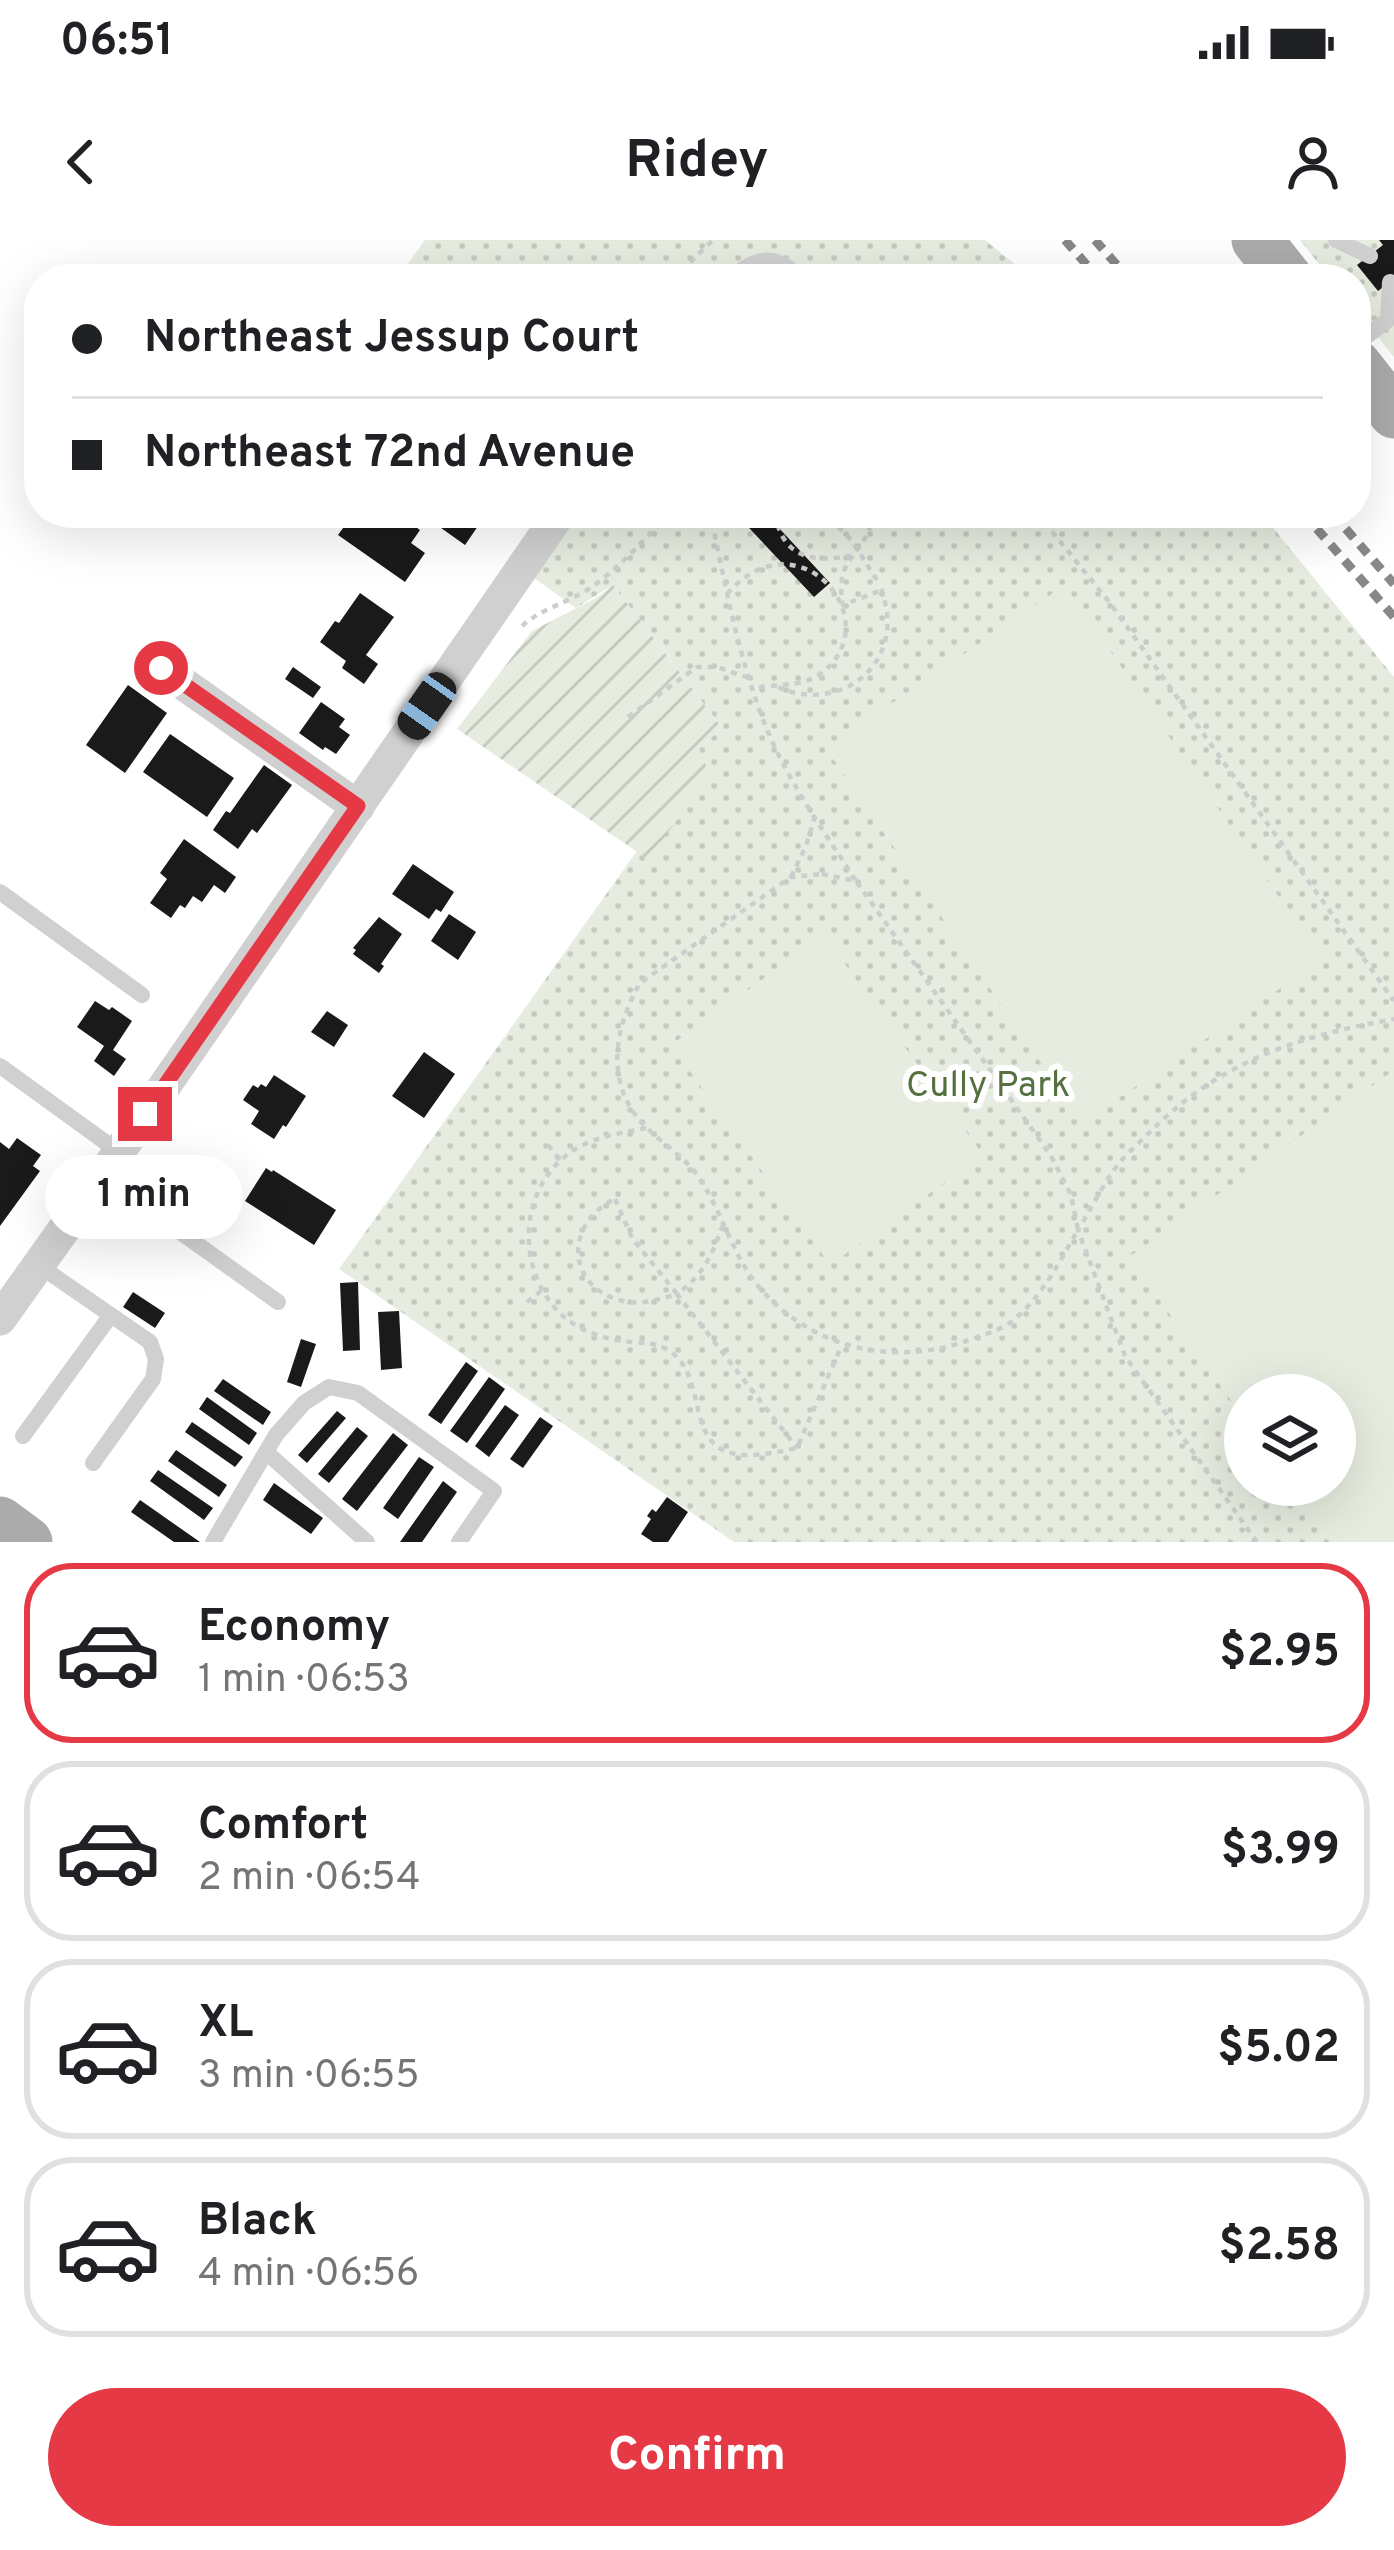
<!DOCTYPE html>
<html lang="en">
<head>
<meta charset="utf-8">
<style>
  body { margin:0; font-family:Overpass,sans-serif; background:#f2f2f2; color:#202124; height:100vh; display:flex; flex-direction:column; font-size:45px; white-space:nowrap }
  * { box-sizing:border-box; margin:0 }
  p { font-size:39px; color:#757577 }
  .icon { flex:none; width:66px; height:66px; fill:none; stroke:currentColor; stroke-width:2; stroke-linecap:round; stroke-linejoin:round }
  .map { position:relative; height:1302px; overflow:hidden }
  .panel { display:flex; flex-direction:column; background:#fff; flex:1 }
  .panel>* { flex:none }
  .banner { position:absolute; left:24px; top:24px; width:1347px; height:264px; border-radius:48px; box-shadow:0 12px 48px #0002; display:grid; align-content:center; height:264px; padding:0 48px; background:#fff }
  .controls { position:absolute; left:1224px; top:1134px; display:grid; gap:24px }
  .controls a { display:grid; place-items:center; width:132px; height:132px; border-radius:50%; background:#fff; box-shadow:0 12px 48px #0002; font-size:60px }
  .end { position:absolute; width:54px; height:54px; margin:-27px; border:15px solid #e63946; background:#fff; box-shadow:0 0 0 6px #fff }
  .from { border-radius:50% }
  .bubble { position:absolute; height:84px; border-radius:42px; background:#fff; box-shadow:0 12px 48px #0002; font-size:39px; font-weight:700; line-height:84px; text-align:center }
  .car { position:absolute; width:36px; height:72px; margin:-36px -18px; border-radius:15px; box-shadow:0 0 9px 3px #0007; background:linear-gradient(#222 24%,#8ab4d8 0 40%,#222 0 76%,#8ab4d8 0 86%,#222 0) }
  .banner b { display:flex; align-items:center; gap:42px; height:114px; font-size:45px }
  .banner b+b { border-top:3px solid #e0e0e0 }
  .banner i { width:30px; height:30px; background:#202124 }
  ul { padding:21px 0 0; list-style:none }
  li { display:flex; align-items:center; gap:36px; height:180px; margin:0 24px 18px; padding:0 24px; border:6px solid #e0e0e0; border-radius:48px }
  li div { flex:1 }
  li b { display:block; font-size:45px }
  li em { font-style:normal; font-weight:700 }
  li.selected { border-color:#e63946 }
  li>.icon { width:108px; height:108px; stroke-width:1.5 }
  .cta { display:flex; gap:24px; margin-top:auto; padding:24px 48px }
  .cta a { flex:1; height:138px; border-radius:72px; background:#e63946; color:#fff; font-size:48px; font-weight:700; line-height:138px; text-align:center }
  .status { display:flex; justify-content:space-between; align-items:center; height:84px; padding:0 60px; background:#fff; direction:ltr }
  .status svg { height:33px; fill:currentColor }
  header { display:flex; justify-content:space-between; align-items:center; height:156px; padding:0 48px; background:#fff; font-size:54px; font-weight:700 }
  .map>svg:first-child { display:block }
  .grass { fill:url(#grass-dots); fill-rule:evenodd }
  .garden { fill:url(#garden-furrows) }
  .pitch { fill:#e6ecdf }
  .building { fill:#1a1a1a }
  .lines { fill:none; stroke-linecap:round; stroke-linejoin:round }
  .path { stroke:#cdcdcd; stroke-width:4.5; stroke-dasharray:6 6; stroke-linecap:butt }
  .lane { stroke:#d0d0d0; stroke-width:16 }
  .street { stroke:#d0d0d0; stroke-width:33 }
  .primary { stroke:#ababab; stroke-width:51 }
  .rail { stroke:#888; stroke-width:9; stroke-dasharray:12 9; stroke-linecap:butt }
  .path-bridge { stroke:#cdcdcd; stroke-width:4.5; stroke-dasharray:6 6; stroke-linecap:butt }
  .route { stroke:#e63946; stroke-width:15 }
  .labels { text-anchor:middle; stroke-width:12; stroke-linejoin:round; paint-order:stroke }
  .park-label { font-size:36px; fill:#56703f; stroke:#fff }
</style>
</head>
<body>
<div class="status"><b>06:51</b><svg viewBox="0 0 49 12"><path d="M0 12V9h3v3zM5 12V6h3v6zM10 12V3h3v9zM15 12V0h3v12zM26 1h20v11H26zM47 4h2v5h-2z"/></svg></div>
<header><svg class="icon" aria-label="back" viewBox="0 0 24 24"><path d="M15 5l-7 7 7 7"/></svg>Ridey<svg class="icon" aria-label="person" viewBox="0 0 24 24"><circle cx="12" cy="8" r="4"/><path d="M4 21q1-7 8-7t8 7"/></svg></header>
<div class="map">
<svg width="1394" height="1302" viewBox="0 0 1394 1302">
  <defs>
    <pattern id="grass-dots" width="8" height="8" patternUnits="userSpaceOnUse" patternTransform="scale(3)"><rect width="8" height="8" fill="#e6ecdf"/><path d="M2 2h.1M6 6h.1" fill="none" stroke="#c6cbc0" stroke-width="1.8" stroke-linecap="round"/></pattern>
    <pattern id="garden-furrows" width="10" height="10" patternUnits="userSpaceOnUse" patternTransform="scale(3)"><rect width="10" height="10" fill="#e6ecdf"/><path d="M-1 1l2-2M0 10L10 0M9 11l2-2" fill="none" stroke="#c6cbc0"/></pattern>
  </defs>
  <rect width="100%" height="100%" fill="#fff"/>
  <path class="grass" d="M425 0H985L1033 39H397Z
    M1300 0H1394V117L1356 70V39H1331Z
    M580 273H1261L1394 437V1302H734L339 1029 637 611 649 619 699 508 722 488 613 345 576 368 533 337ZM1245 1155H1335V1245H1245Z"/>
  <path class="garden" d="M613 345 722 488 699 508 709 533 649 620 457 489 532 391 596 358Z"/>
  <path class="pitch" d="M1065 345 1322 720 1082 883 826 508Z
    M824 695 983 915 830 1025 671 805Z
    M1390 833 1394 839V1302H1331L1291 1245H1335V1155H1245V1180L1129 1017Z"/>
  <path class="building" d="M1379 0H1394V39L1378 51 1357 25 1383 5Z
    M354 273H396L420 290 411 303 425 313 405 342 338 295Z
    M431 273H487L465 305 427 278Z
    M735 273H765L830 343 814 357Z
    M360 353 394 377 366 415 378 424 364 444 342 428 346 421 320 402 335 381 339 383Z
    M293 427 321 447 313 458 285 439Z
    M128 445 167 473 125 533 86 505Z
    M321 462 345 479 339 487 350 495 336 514 325 507 323 510 299 493Z
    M170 494 234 538 207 577 143 532Z
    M264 525 292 545 257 593 252 589 238 609 213 590 226 571 230 573Z
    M184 599 236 637 225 653 214 645 202 662 193 656 185 668 180 665 171 678 150 663 167 639 160 633Z
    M413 624 454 652 441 672 436 669 429 679 392 654Z
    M449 674 476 692 458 720 431 701Z
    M379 677 402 694 381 724 384 726 379 733 353 714 356 710 353 708Z
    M95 761 109 770 112 767 132 781 113 810 126 819 114 836 94 821 104 806 77 787Z
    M327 771 348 785 334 807 311 792Z
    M424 812 455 834 424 878 392 856Z
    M274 835 306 856 286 887 283 885 274 899 251 884 259 871 243 860 253 845 258 848 261 844 266 847Z
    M17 898 41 915 33 926 40 931 0 986V902L9 909Z
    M266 928 272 932 273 930 336 970 314 1005 245 961Z
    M358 1042 360 1110 343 1111 340 1043Z
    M133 1052 165 1073 155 1088 123 1067Z
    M399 1071 402 1128 381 1130 378 1072Z
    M301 1099 316 1104 301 1147 287 1142Z
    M466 1122 478 1131 441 1184 428 1175Z
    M489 1137 505 1149 467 1203 450 1191Z
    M223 1139 271 1172 263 1185 214 1151Z
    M207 1157 257 1193 249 1205 199 1169Z
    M505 1165 519 1175 489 1217 475 1206Z
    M337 1171 346 1178 307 1223 298 1215Z
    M540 1177 553 1186 523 1228 510 1219Z
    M192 1182 243 1217 235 1227 185 1192Z
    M357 1187 368 1196 329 1243 318 1234Z
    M393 1193 408 1205 357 1271 342 1259Z
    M176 1210 227 1245 219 1257 168 1221Z
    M419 1217 434 1227 398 1279 383 1268Z
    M158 1230 213 1268 204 1280 150 1241Z
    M443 1241 457 1252 422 1302H400Z
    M274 1243 323 1278 311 1294 263 1260Z
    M667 1257 688 1272 668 1302H653L641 1294 651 1279 647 1276 652 1269 656 1272Z
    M140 1260 200 1302H174L131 1272Z"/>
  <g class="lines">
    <path class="path" d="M673 39 713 0
      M775 273C782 317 811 323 850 316
      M873 273C869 315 833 313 843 365L882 350
      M1037 273 1110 363 1394 761
      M661 282 713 286C726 350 739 416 762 477 784 536 822 588 856 641
      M727 354C800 270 894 386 817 436 799 447 774 444 754 448
      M522 386C542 368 568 363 590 348 617 330 639 305 661 282L652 273
      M778 447C824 468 879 445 887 392 889 375 885 360 880 345
      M628 477 697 427H717L749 438
      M822 634 856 641 1051 916 1071 955 1078 990C1058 1024 1041 1060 1008 1084 996 1092 979 1096 966 1101 892 1127 811 1108 759 1047 732 1015 722 971 698 936 683 915 662 904 645 886 604 845 614 788 640 743L791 637Z
      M791 637 806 606 815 576
      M646 888C616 894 584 898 561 920 516 961 519 1037 564 1077 582 1092 609 1101 632 1102 645 1103 656 1103 668 1110 713 1137 678 1217 751 1215 766 1215 782 1211 797 1208L841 1107
      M548 905 560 920
      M615 959 632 998 677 1054C660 1059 646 1064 629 1062 567 1053 561 985 615 959Z
      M723 985C711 1017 704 1034 677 1054L797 1208
      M527 1062 542 1050
      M1257 1302 1125 1116 1078 990C1091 969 1102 946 1116 927 1125 915 1138 904 1148 894 1220 821 1296 797 1394 779"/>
    <path class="lane" d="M1336 0 1370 16
      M731 39C755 16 777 13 801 39
      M1356 104 1388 80 1390 42
      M0 652 142 755
      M0 826 119 912
      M102 936 278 1062
      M38 1025 150 1102 156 1119 153 1139 93 1223
      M23 1196 111 1075
      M266 1212 367 1302
      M213 1302 276 1195 304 1163 329 1147 358 1153 494 1251 459 1302"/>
    <path class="street" d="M161 428 358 567
      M0 1079 119 912 560 273"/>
    <path class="primary" d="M1257 0 1288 39
      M1356 125 1394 173
      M0 1282 27 1302"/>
    <path class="rail" d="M1065 0 1099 39
      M1095 0 1129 39
      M1303 273 1394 377
      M1332 273 1394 344"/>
    <path class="path-bridge" d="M830 278 852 301 880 345"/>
  </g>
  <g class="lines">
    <path class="route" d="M145 874 358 566 161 428"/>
  </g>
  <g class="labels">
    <g class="park-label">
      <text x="988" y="856">Cully Park</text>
    </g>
  </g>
</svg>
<div class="controls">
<a><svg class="icon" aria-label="layers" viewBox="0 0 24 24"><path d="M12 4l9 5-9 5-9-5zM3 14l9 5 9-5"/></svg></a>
</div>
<i class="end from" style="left:161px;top:428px"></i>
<i class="end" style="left:145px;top:874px"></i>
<div class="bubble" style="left:45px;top:915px;width:198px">1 min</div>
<i class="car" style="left:427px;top:466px;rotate:215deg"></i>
<div class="banner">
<b><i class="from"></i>Northeast Jessup Court</b>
<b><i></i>Northeast 72nd Avenue</b>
</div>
</div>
<section class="panel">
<ul>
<li class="selected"><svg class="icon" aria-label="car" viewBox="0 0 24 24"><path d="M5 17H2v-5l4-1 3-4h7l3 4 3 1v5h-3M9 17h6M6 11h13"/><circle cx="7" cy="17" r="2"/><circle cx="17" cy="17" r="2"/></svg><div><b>Economy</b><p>1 min · 06:53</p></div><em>$2.95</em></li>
<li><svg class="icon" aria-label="car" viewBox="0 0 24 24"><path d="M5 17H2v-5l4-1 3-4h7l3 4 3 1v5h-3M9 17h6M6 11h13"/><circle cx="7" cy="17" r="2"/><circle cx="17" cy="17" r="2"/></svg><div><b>Comfort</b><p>2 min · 06:54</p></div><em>$3.99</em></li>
<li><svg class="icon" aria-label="car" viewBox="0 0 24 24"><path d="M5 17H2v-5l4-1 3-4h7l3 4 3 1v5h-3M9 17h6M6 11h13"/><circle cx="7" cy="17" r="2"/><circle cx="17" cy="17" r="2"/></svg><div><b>XL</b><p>3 min · 06:55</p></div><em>$5.02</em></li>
<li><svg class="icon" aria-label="car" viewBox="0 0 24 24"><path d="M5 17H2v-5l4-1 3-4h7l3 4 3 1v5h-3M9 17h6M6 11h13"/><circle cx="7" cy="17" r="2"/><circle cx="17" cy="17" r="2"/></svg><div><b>Black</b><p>4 min · 06:56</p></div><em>$2.58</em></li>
</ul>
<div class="cta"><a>Confirm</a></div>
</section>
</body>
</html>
